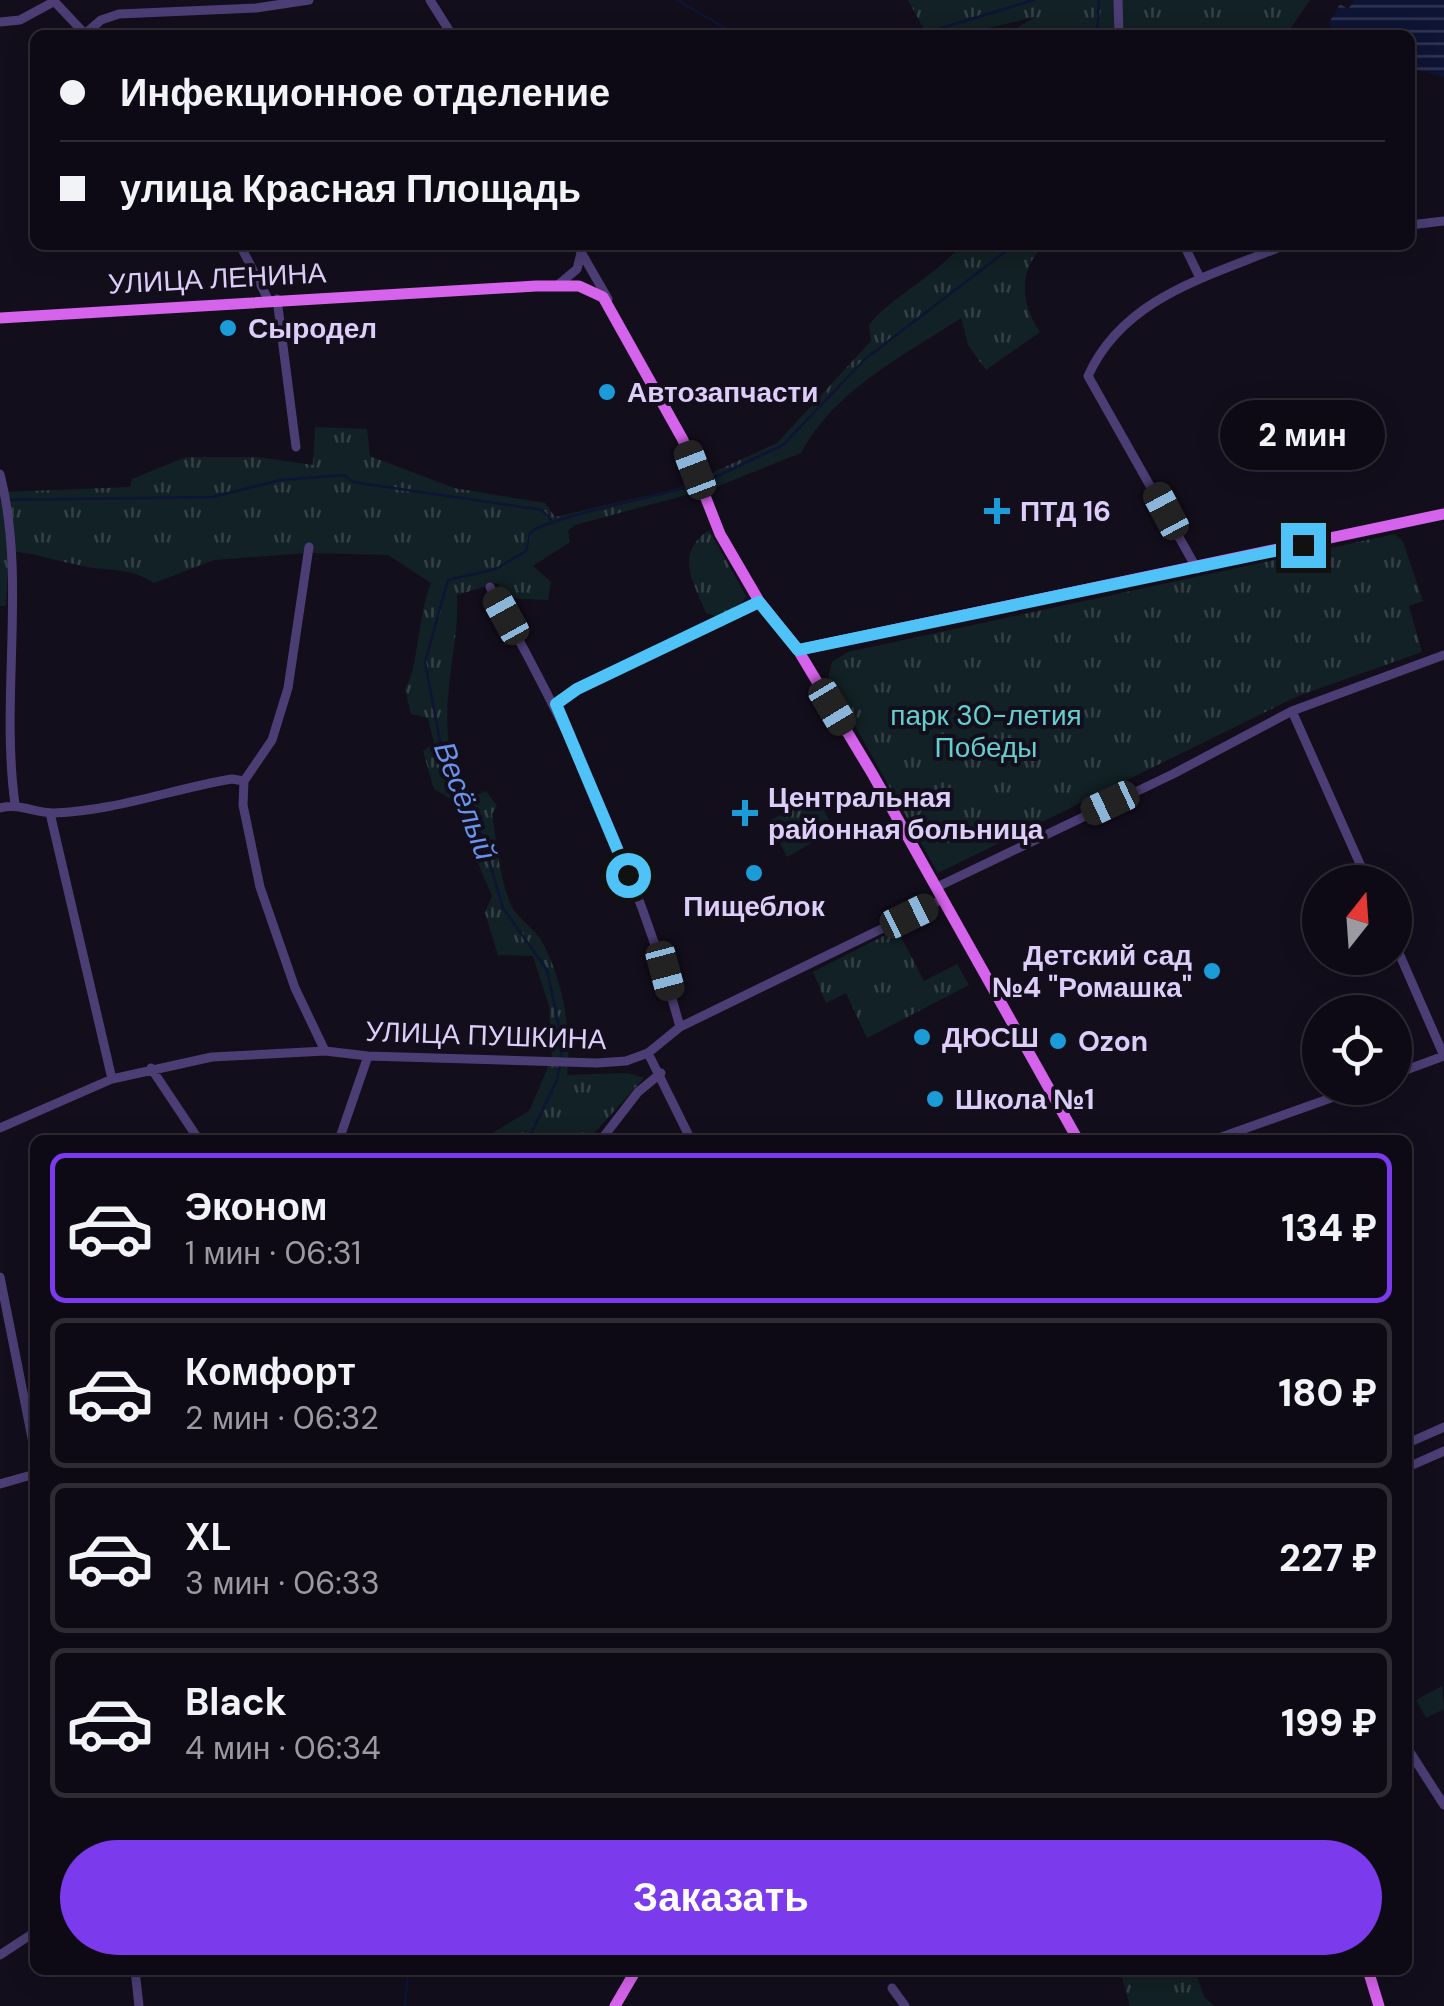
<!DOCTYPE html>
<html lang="ru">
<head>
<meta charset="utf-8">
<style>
  body { margin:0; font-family:"DM Sans",sans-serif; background:#1c1822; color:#f1f3f6; height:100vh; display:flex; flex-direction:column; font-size:38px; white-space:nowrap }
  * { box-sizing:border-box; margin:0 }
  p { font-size:32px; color:#9b9aa0 }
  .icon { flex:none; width:55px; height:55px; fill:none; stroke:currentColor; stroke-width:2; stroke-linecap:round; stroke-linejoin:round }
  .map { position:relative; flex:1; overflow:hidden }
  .details { position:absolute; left:30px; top:1135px; width:1382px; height:840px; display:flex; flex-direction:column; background:#0e0a15; border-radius:15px; box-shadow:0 5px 25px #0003,0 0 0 2px #2e2b34 }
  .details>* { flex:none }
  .top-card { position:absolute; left:30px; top:30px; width:1385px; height:220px; border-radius:15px; box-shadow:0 5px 25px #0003,0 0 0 2px #2e2b34; display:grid; align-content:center; height:220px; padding:0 30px; background:#0e0a15 }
  .needle { width:65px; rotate:17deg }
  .tools { position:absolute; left:1302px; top:865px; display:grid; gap:20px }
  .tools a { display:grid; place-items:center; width:110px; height:110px; border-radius:50%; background:#0e0a15; box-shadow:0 5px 25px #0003,0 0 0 2px #2e2b34; font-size:50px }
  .end { position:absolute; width:45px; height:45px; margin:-22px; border:12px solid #4fc3f7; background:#111; box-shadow:0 0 0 5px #111 }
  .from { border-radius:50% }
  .bubble { position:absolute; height:70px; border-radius:35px; background:#0e0a15; box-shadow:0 5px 25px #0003,0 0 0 2px #2e2b34; font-size:32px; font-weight:800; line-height:70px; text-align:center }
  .car { position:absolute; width:30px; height:60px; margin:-30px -15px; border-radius:12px; box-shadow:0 0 8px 2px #0007; background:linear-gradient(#222 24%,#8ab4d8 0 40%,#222 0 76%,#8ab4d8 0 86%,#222 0) }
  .top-card b { display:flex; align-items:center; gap:35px; height:95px; font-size:38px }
  .top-card b+b { border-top:2px solid #2e2b34 }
  .top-card i { width:25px; height:25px; background:#f1f3f6 }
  ul { padding:18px 0 0; list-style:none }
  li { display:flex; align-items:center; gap:30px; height:150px; margin:0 20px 15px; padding:0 10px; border:5px solid #2e2b34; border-radius:15px }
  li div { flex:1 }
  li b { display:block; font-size:38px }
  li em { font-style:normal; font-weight:800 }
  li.active { border-color:#7c3aed }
  li>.icon { width:90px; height:90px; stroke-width:1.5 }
  .button { display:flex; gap:20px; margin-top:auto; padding:20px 30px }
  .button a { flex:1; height:115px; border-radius:60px; background:#7c3aed; color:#fff; font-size:40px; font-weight:800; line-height:115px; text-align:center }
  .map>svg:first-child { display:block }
  .grass { fill:url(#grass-tufts) }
  .water { fill:url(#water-rules) }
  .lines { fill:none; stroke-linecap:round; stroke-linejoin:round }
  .stream { stroke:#0e1434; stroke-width:2.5 }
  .minor { stroke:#4c3e75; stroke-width:9 }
  .major { stroke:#d663eb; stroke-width:11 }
  .route { stroke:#4fc3f7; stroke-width:12 }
  .poi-dot { fill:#1b9cd8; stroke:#130e1c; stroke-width:4 }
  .labels { text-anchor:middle; stroke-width:8; stroke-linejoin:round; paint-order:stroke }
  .street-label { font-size:28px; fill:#ddcef9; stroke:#130e1c }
  .poi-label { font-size:28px; font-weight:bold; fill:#ddcef9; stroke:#130e1c; text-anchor:start }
  .park-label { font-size:28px; fill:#64cfcc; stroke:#130e1c }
  .water-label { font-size:30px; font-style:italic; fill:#6993ec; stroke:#130e1c }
</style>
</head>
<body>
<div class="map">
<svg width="1444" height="2006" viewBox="0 0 1444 2006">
  <defs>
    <pattern id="grass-tufts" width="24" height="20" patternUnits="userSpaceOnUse" patternTransform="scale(2.5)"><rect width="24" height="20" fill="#122125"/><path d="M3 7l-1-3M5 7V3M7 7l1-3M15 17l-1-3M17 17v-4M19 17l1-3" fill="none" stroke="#344045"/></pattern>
    <pattern id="water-rules" width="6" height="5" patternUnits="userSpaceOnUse" patternTransform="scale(2.5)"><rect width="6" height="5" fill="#0e1434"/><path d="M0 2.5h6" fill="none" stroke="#313552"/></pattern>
  </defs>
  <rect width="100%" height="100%" fill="#130e1c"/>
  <path class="grass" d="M908 0H1310L1286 35H1005L1035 17 958 35H927Z
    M961 245H1045C1017 269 1021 305 1040 332L986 370 968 345 961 318C904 355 833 391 801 453L716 487 575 525 568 531 570 542 533 566 551 582 548 600 507 598 497 583 457 595C461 659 423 740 474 796L486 791 497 806 492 814C497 843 499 878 511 905 517 918 533 927 541 940 563 979 572 1031 567 1075L627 1073 644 1078 588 1140H490L494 1132 529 1111 552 1058 549 1006 533 956 498 955 485 913 492 896 466 835 475 822 473 812 434 789 423 751 434 743 428 718 411 714 405 689C419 667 417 617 431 583L388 555 307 553 214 560 154 583C129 566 106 572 78 565 53 560 35 553 9 551L6 606H0V476L5 492 130 487 132 479 186 457H257L313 465 315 427 367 429 370 456 454 488 545 503 555 517 676 489 777 443 871 341 869 325C889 298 935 277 961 245Z
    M709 530 746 596 742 603 718 617 706 613C693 581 674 554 709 530Z
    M1395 534 1403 542 1423 601 1409 606 1422 652 1298 696 938 873 828 678 832 662 848 652Z
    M817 797 834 830 787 857 769 821Z
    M897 929 924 981 957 964 969 985 867 1038 846 993 826 1003 813 972Z
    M1442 1686 1444 1709 1426 1718 1416 1700Z
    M1120 1970H1195L1204 1997 1214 2006H1130Z"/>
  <path class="water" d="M1355 0H1444V77L1410 68V35H1335L1329 23 1340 4 1348 9Z"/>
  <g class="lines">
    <path class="stream" d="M677 0 737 35
      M918 35 1034 0
      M1097 35 1099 0
      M707 481 783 445 865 359 1014 245
      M0 500 213 497 280 480 344 475 353 482 542 510 551 520
      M528 1140 557 1080 563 1045 547 970 503 908 474 809 440 741 425 662 448 580 496 569 526 551 530 533C548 517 661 496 694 485
      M405 2006 408 1970"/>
    <path class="minor" d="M53 0 86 35
      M430 0 452 35
      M1118 0 1119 35
      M0 22 20 20 55 1
      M85 34 101 20 119 14 256 8 309 0
      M1410 225 1444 221
      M240 245 268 299
      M577 245 608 299
      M1184 245 1200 278
      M558 285 577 269 581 253
      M277 299 296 447
      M0 474C27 579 0 696 15 804
      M309 547 288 688 272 740 244 781 243 805 260 887 295 988 325 1051
      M1197 569 1088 376C1124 296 1211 276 1285 245
      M490 587C568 726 638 872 680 1027
      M556 704 577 689 759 601
      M1292 711 1368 882
      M0 808C20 803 34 813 54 813 115 811 172 789 232 779L244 781
      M50 813 112 1079
      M937 887 1173 774 1292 711 1444 655
      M1395 944 1444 1056
      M648 1053 691 1140
      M151 1068 199 1140
      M1395 1074 1444 1056
      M0 1128 112 1079 212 1057 325 1051 368 1056 597 1063 626 1061 648 1053 680 1027 943 899
      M339 1140 368 1056
      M601 1140 638 1092 661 1073
      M1213 1140 1359 1088
      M0 1277 35 1453
      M1408 1443 1444 1427
      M1408 1467 1444 1451
      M0 1484 35 1474
      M1408 1749 1444 1805
      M0 1955 35 1932
      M135 1970 139 2006
      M892 1988 905 2006"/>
    <path class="major" d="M0 318 536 286H579L603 297 683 440 720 534 759 601 798 650 873 775 1078 1140
      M798 650 1444 514
      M1368 1970 1379 2006
      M615 2006 636 1970"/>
  </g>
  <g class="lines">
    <path class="route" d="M628 875 556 704 577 689 759 602 798 650 1303 545"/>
  </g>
  <g class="poi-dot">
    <circle cx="228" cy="328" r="10"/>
    <circle cx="607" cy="392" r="10"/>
    <path d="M992 496h10v10h10v10h-10v10h-10v-10h-10v-10h10z"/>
    <path d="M740 798h10v10h10v10h-10v10h-10v-10h-10v-10h10z"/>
    <circle cx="754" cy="873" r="10"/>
    <circle cx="1212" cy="971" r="10"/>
    <circle cx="922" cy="1037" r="10"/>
    <circle cx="1058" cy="1041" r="10"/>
    <circle cx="935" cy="1099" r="10"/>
  </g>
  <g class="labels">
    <g class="street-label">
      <text transform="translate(217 278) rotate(-3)" y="10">УЛИЦА ЛЕНИНА</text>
      <text transform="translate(486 1035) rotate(2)" y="10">УЛИЦА ПУШКИНА</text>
    </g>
    <g class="poi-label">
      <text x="248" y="338">Сыродел</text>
      <text x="627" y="402">Автозапчасти</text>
      <text x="1020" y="521">ПТД 16</text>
      <text x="768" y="807">Центральная<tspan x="768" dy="32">районная больница</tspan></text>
      <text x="754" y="916" text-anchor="middle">Пищеблок</text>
      <text x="1192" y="965" text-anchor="end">Детский сад<tspan x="1192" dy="32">№4 "Ромашка"</tspan></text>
      <text x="942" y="1047">ДЮСШ</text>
      <text x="1078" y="1051">Ozon</text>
      <text x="955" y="1109">Школа №1</text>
    </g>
    <g class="park-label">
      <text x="986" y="725">парк 30-летия<tspan x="986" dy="32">Победы</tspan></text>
    </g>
    <g class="water-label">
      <text transform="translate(465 801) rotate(69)" y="10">Весёлый</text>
    </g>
  </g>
</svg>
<div class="tools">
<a><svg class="needle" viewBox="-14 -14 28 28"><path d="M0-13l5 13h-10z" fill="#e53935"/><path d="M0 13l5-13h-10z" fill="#9b9aa0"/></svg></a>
<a><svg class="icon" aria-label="locate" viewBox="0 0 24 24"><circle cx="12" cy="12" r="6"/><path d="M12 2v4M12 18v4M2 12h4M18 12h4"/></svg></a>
</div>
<i class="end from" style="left:628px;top:875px"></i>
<i class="end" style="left:1303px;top:545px"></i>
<div class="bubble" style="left:1220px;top:400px;width:165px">2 мин</div>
<i class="car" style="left:695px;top:470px;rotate:339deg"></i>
<i class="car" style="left:1166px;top:511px;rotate:332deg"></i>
<i class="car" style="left:506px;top:616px;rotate:331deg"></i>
<i class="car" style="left:832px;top:707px;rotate:149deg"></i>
<i class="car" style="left:1110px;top:803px;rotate:245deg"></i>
<i class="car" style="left:909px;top:916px;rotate:64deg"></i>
<i class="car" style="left:665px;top:971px;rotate:165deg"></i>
<div class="top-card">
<b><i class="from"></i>Инфекционное отделение</b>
<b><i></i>улица Красная Площадь</b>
</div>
<section class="details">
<ul>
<li class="active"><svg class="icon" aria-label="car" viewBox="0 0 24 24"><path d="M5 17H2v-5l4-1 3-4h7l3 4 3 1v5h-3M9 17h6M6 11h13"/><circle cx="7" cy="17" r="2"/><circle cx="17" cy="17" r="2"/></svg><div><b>Эконом</b><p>1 мин · 06:31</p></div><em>134 ₽</em></li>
<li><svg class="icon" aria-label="car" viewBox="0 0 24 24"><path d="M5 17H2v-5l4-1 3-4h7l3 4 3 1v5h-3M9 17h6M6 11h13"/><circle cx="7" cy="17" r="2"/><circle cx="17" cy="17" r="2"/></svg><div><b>Комфорт</b><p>2 мин · 06:32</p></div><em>180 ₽</em></li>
<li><svg class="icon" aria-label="car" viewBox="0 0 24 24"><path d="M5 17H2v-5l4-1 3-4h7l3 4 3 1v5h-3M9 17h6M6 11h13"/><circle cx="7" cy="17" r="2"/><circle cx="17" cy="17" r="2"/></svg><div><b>XL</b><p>3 мин · 06:33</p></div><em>227 ₽</em></li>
<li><svg class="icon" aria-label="car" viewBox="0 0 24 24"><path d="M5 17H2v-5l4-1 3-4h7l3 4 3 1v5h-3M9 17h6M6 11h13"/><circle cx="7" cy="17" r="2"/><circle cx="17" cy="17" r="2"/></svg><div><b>Black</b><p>4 мин · 06:34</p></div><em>199 ₽</em></li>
</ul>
<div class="button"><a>Заказать</a></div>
</section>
</div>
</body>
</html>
